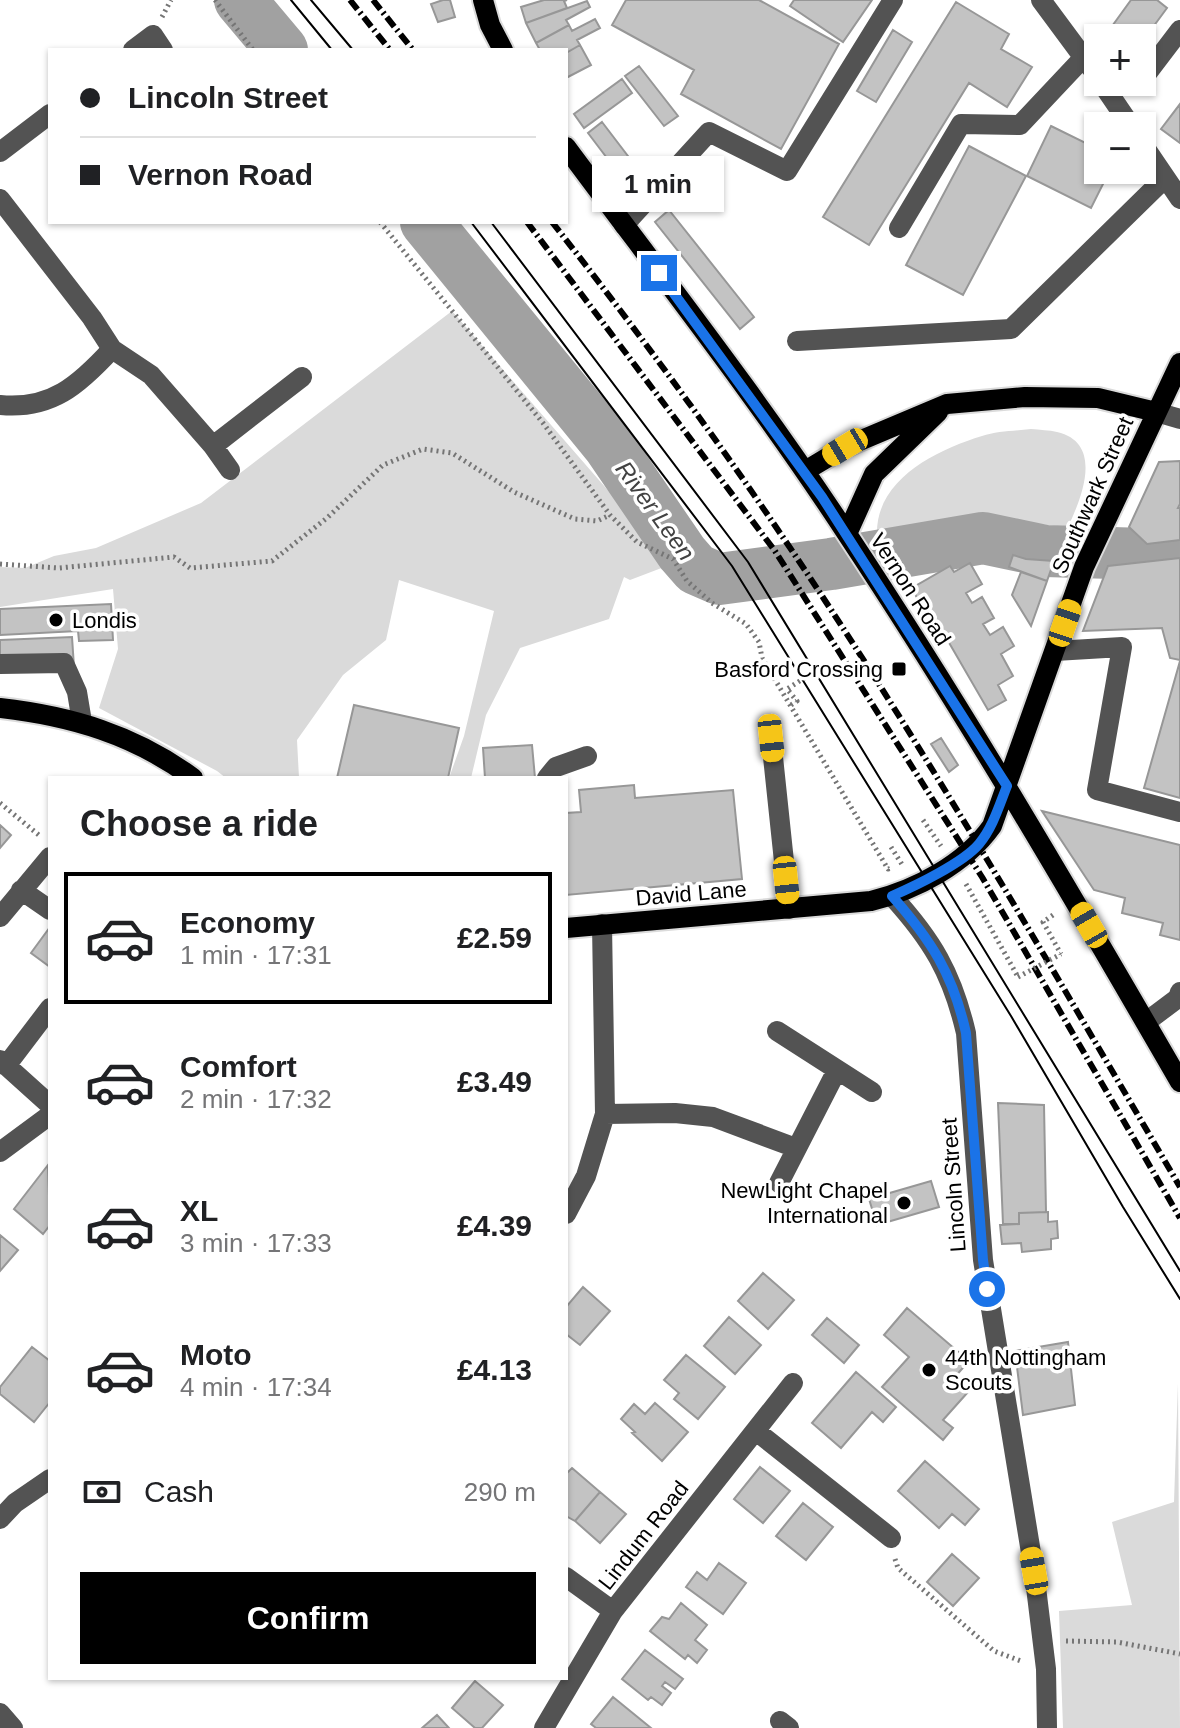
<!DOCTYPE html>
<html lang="en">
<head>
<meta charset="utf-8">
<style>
  body { margin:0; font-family:Helvetica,sans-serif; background:#f2f2f2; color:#202124; height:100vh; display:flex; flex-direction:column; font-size:30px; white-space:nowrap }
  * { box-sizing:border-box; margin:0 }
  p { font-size:26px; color:#757577 }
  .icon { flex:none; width:44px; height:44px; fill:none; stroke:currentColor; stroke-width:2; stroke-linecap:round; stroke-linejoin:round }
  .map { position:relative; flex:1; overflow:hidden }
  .panel { position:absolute; left:48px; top:776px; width:520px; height:904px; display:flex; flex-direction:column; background:#fff; border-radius:0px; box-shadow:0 2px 6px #0004 }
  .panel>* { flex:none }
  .banner { position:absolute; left:48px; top:48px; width:520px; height:176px; border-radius:0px; box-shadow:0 2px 6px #0004; display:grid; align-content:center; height:176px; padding:0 32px; background:#fff }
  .buttons { position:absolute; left:1084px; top:24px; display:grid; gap:16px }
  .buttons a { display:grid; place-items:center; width:72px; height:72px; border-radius:0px; background:#fff; box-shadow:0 2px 6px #0004; font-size:40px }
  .end { position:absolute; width:36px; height:36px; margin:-18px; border:10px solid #1a73e8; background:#fff; box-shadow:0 0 0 4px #fff }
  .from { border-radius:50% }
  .bubble { position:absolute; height:56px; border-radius:0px; background:#fff; box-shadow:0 2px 6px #0004; font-size:26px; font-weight:600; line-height:56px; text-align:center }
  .car { position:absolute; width:24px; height:48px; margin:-24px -12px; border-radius:10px; box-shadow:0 0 6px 2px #0007; background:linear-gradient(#f5c518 24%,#345 0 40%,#f5c518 0 76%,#345 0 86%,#f5c518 0) }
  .banner b { display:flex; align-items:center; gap:28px; height:76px; font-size:30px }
  .banner b+b { border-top:2px solid #e0e0e0 }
  .banner i { width:20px; height:20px; background:#202124 }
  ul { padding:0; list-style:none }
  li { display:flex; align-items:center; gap:24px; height:132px; margin:0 16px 12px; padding:0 16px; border:4px solid transparent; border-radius:0px }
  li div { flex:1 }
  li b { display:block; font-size:30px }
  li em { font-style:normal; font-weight:600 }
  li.active { border-color:#000 }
  li>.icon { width:72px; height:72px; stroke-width:1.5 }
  h2 { padding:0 32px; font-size:36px; line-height:96px }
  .pay { display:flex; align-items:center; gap:20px; height:88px; padding:0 32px; font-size:30px }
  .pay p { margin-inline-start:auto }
  .button { display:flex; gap:16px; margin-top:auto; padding:16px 32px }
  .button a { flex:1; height:92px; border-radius:0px; background:#000; color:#fff; font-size:32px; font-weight:600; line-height:92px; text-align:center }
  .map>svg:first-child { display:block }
  .green { fill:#dadada }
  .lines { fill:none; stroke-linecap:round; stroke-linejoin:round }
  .river { stroke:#a1a1a1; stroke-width:52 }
  .building { fill:#c3c3c3; stroke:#979797; stroke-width:2 }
  .major-casing { stroke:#dbdbdb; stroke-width:24 }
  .path { stroke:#757575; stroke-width:5; stroke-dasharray:2 4; stroke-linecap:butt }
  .minor { stroke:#535353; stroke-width:20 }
  .major { stroke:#000; stroke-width:20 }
  .tram { stroke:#000; stroke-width:2 }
  .rail { stroke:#000; stroke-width:6; stroke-dasharray:12 4 2 4; stroke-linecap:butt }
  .path-bridge { stroke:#757575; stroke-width:5; stroke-dasharray:2 4; stroke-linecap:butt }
  .route { stroke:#1a73e8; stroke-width:10 }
  .poi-dot { fill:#000; stroke:#fff; stroke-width:3 }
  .labels { text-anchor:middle; stroke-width:7; stroke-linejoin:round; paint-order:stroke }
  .street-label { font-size:22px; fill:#000; stroke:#fff }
  .poi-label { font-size:22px; fill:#000; stroke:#fff; text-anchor:start }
  .water-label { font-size:24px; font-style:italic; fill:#424242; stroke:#fff }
</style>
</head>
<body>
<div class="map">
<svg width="1180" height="1728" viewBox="0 0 1180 1728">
  <rect width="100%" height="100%" fill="#fff"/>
  <path class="green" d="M452 311 672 564 630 580 624 577 609 619 520 648 486 715 471 778H449L464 736 494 611 399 580 386 640 343 675 297 740 299 778H226L217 771 99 708 118 649 113 589 0 607V567L25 568 54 556 96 548 201 503Z
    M1031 429C1040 430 1049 430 1057 432 1104 443 1082 497 1068 527L983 519 877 535C875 480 936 450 982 436 997 431 1015 431 1031 429Z
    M1178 1383 1180 1728H1063L1059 1611 1132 1605 1112 1522 1174 1502Z"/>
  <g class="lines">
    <path class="river" d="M240 0 282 50
      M426 222 609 446 682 553 696 569 719 579 831 564 983 538 1045 551 1180 555"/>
  </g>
  <path class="building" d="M443 0H450L455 17 438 22 431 4Z
    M544 0H567L564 1 567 8 526 23 521 7Z
    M626 0H759L839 44 781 149 681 94 694 70 612 25Z
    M794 0H872L843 42 790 6Z
    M1131 0H1157L1167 8 1142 42V38H1122L1110 29Z
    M587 1 590 7 566 20 569 25 536 43 526 23Z
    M956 2 1009 34 1001 49 1032 67 1007 107 969 83 869 245 823 217Z
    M595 19 600 28 577 40 580 45 566 53V50H540L536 43 569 25 572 31Z
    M893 30 912 42 876 102 857 91Z
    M580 45 591 65 566 78V53Z
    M639 66 678 116 664 126 625 76Z
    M622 79 632 93 584 128 574 114Z
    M1180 104V143L1161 129Z
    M602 122 647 181 632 191 588 133Z
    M1051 126 1098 149V170H1110L1091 208 1027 176Z
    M969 146 1026 176 963 295 906 265Z
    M669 210 754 317 740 329 655 222Z
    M1180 461V504L1178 508H1180V540L1147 544 1129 527 1159 462Z
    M1013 555 1026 559 1054 561 1047 581 1009 567Z
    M1180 558V660L1170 658 1162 628 1083 631 1108 566Z
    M970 563 982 584 966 593 972 603 982 597 994 618 983 624 990 635 1003 627 1014 646 1001 654 1013 676 998 685 1006 700 988 710 926 603 921 606 912 588 950 566 954 572Z
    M1021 572 1047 581 1031 626 1012 595Z
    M111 604 113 640 79 641 78 631 0 635V609Z
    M72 637 74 667 0 669V640Z
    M1180 661V798L1144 788Z
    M354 705 459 728 448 778H337Z
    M941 738 958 765 949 772 931 744Z
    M532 745 535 778H485L483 748Z
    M634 785 635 798 733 790 742 879 566 895V813L581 812 579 790Z
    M1042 811 1180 845V940L1160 935 1163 923 1122 913 1125 898 1094 890Z
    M0 825 11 835 0 848Z
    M50 927V967L31 953Z
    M998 1103 1044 1105 1046 1212 1019 1213V1224H1003Z
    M48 1165 50 1225 43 1234 14 1209Z
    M931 1181 939 1207 877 1225 869 1199Z
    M1048 1212V1222L1057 1221 1058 1238 1051 1239V1249L1022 1252 1021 1243 1002 1244 1000 1225 1019 1224V1213Z
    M0 1235 18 1250 0 1271Z
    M763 1273 794 1300 768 1329 738 1301Z
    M583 1287 610 1311 580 1345 566 1334V1307Z
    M907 1308 969 1361 953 1379 968 1392 943 1420 953 1428 943 1440 882 1387 909 1357 884 1335Z
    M729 1317 761 1345 735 1374 704 1346Z
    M827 1318 859 1345 844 1363 812 1335Z
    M1068 1342 1075 1405 1023 1415 1015 1351Z
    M32 1347 50 1361V1402L34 1422 0 1394V1387Z
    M686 1355 725 1387 698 1419 674 1399 679 1393 664 1380Z
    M856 1372 896 1407 883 1422 872 1412 841 1448 812 1423Z
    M655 1403 688 1432 662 1461 632 1433 635 1432 621 1419 634 1404 645 1414Z
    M925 1461 979 1509 965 1525 952 1514 939 1528 898 1491Z
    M760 1467 790 1491 763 1523 734 1499Z
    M572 1468 600 1492 575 1521 566 1516V1474Z
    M600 1492 626 1514 600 1543 575 1521Z
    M803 1503 833 1527 806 1560 776 1536Z
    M952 1554 979 1578 953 1606 927 1582Z
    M719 1563 746 1583 723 1614 686 1587 697 1572 707 1580Z
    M681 1603 707 1625 695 1640 707 1650 697 1663 688 1655 685 1659 650 1631 662 1617 669 1619Z
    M645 1650 683 1679 675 1689 665 1682 662 1686 671 1693 662 1705 651 1697 648 1700 622 1679Z
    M475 1681 503 1705 482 1728H475L452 1708Z
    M613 1697 651 1728H596L591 1724Z
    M437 1715 449 1728H422Z"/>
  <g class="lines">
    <g class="major-casing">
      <path id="major" d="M483 0 490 25 503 50
        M566 147C661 275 760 401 847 534 965 712 1073 897 1180 1082
        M805 471 845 447 947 404 1025 397 1098 398 1156 412
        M847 534 874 474 938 412
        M0 708C71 716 135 735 193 778
        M566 928 871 901C916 890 965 864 992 826L1084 567 1180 363"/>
    </g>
    <path class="path" d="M215 0 253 50
      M162 17 171 0
      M380 222 543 423 610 515 637 542 673 559 687 581 712 603 746 624 759 642 762 658 888 869 893 868
      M0 564 59 568 174 557 190 568 272 561 327 518 383 465 423 449 452 453 514 492 575 519 597 521 610 515
      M791 705 797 701 787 689 822 667
      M0 803 40 836
      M923 820 941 846
      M891 847 903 866
      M966 884 1018 977
      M1053 915 1043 922 1061 954
      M895 1559 898 1568 994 1651 1021 1661
      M1066 1641 1117 1642 1180 1654"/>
    <path class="minor" d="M1041 0 1098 77
      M133 50 153 35 163 50
      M1142 80 1180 30
      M1101 82 1131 126
      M1142 143 1180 199
      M0 152 50 114
      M0 199 92 318 112 349 151 375 213 446 230 470
      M624 225 709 132 787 171 893 0
      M899 228 961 124 1020 125 1084 57
      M797 341 1011 329 1165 178
      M0 405C51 410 79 385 112 349
      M1156 412 1180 419
      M213 446 302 377
      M1055 651 1122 647 1097 790 1180 812
      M0 664 64 663 77 692 82 722
      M771 738 789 909
      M547 778 556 767 587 756
      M21 890 50 910
      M892 896C932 940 952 973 966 1033L983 1260 1034 1571 1046 1669 1047 1728
      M0 917 50 857
      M1146 1022 1178 998 1180 992
      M777 1031 872 1092
      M0 1060 50 1105
      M6 1066 50 1008
      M605 1114 675 1113 713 1117 796 1148
      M0 1152 50 1115
      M779 1183 837 1070
      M566 1214 586 1176 605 1114 602 924
      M756 1431 891 1538
      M0 1519 15 1503 50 1479
      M566 1577 613 1611
      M0 1713 13 1728
      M780 1721 789 1728
      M544 1728 613 1611 793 1383"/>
    <use href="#major" class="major"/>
    <path class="tram" d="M291 0 332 50
      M311 0 353 50
      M471 222 732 566 1011 1016 1123 1207 1180 1299
      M491 222 748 562 1180 1271"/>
    <path class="rail" d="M350 0 390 50
      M373 0 413 50
      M527 222 775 551 982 877 1180 1218
      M552 222C648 344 739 469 824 599 950 791 1064 989 1180 1187"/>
    <path class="path-bridge" d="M1018 977 1061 954"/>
  </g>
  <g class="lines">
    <path class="route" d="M659 273 822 497 1007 786C999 806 993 827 979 844 963 863 915 886 892 896 931 940 953 974 966 1033L983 1260 987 1289"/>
  </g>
  <g class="poi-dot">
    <circle cx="56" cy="620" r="8"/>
    <rect x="891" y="661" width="16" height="16" rx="4"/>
    <circle cx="904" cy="1203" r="8"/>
    <circle cx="929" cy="1370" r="8"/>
  </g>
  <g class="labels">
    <g class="street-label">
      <text transform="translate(1092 495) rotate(-66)" y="8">Southwark Street</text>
      <text transform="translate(911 589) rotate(57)" y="8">Vernon Road</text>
      <text transform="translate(691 893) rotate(-5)" y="8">David Lane</text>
      <text transform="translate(953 1185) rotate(-94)" y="8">Lincoln Street</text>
      <text transform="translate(643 1535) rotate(-52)" y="8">Lindum Road</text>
    </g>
    <g class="poi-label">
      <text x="72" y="628">Londis</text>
      <text x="883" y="677" text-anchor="end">Basford Crossing</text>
      <text x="888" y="1198" text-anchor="end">NewLight Chapel<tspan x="888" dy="25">International</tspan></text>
      <text x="945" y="1365">44th Nottingham<tspan x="945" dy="25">Scouts</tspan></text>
    </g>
    <g class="water-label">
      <text transform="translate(655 511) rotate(54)" y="8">River Leen</text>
    </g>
  </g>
</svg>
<div class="buttons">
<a>+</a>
<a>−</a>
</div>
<i class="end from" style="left:987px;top:1289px"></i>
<i class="end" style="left:659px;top:273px"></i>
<div class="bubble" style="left:592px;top:156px;width:132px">1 min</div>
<i class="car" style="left:845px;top:447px;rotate:239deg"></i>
<i class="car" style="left:1065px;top:623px;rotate:19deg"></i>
<i class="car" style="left:771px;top:738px;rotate:174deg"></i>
<i class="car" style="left:786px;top:880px;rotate:174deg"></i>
<i class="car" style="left:1089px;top:925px;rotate:330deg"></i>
<i class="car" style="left:1034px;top:1571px;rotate:350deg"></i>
<div class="banner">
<b><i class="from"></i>Lincoln Street</b>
<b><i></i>Vernon Road</b>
</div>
<section class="panel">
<h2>Choose a ride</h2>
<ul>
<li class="active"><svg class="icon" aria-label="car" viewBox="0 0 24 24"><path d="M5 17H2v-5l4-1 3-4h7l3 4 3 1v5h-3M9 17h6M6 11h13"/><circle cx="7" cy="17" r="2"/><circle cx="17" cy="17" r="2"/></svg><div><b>Economy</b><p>1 min · 17:31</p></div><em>£2.59</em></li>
<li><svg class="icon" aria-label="car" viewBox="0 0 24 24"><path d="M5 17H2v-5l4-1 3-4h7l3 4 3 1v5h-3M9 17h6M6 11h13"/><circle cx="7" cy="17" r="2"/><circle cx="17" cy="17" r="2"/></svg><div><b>Comfort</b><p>2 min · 17:32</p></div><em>£3.49</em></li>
<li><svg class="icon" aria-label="car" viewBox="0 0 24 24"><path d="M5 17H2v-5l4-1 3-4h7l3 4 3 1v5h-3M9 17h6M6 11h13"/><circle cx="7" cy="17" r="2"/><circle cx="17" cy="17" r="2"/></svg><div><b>XL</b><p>3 min · 17:33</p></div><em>£4.39</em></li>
<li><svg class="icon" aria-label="car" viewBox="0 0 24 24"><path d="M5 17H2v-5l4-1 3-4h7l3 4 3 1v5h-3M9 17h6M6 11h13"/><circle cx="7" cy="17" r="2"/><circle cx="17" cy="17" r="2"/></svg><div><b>Moto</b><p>4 min · 17:34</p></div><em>£4.13</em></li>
</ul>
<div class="pay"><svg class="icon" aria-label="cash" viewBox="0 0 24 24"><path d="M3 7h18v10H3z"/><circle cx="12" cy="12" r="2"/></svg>Cash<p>290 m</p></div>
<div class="button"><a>Confirm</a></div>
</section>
</div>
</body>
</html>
